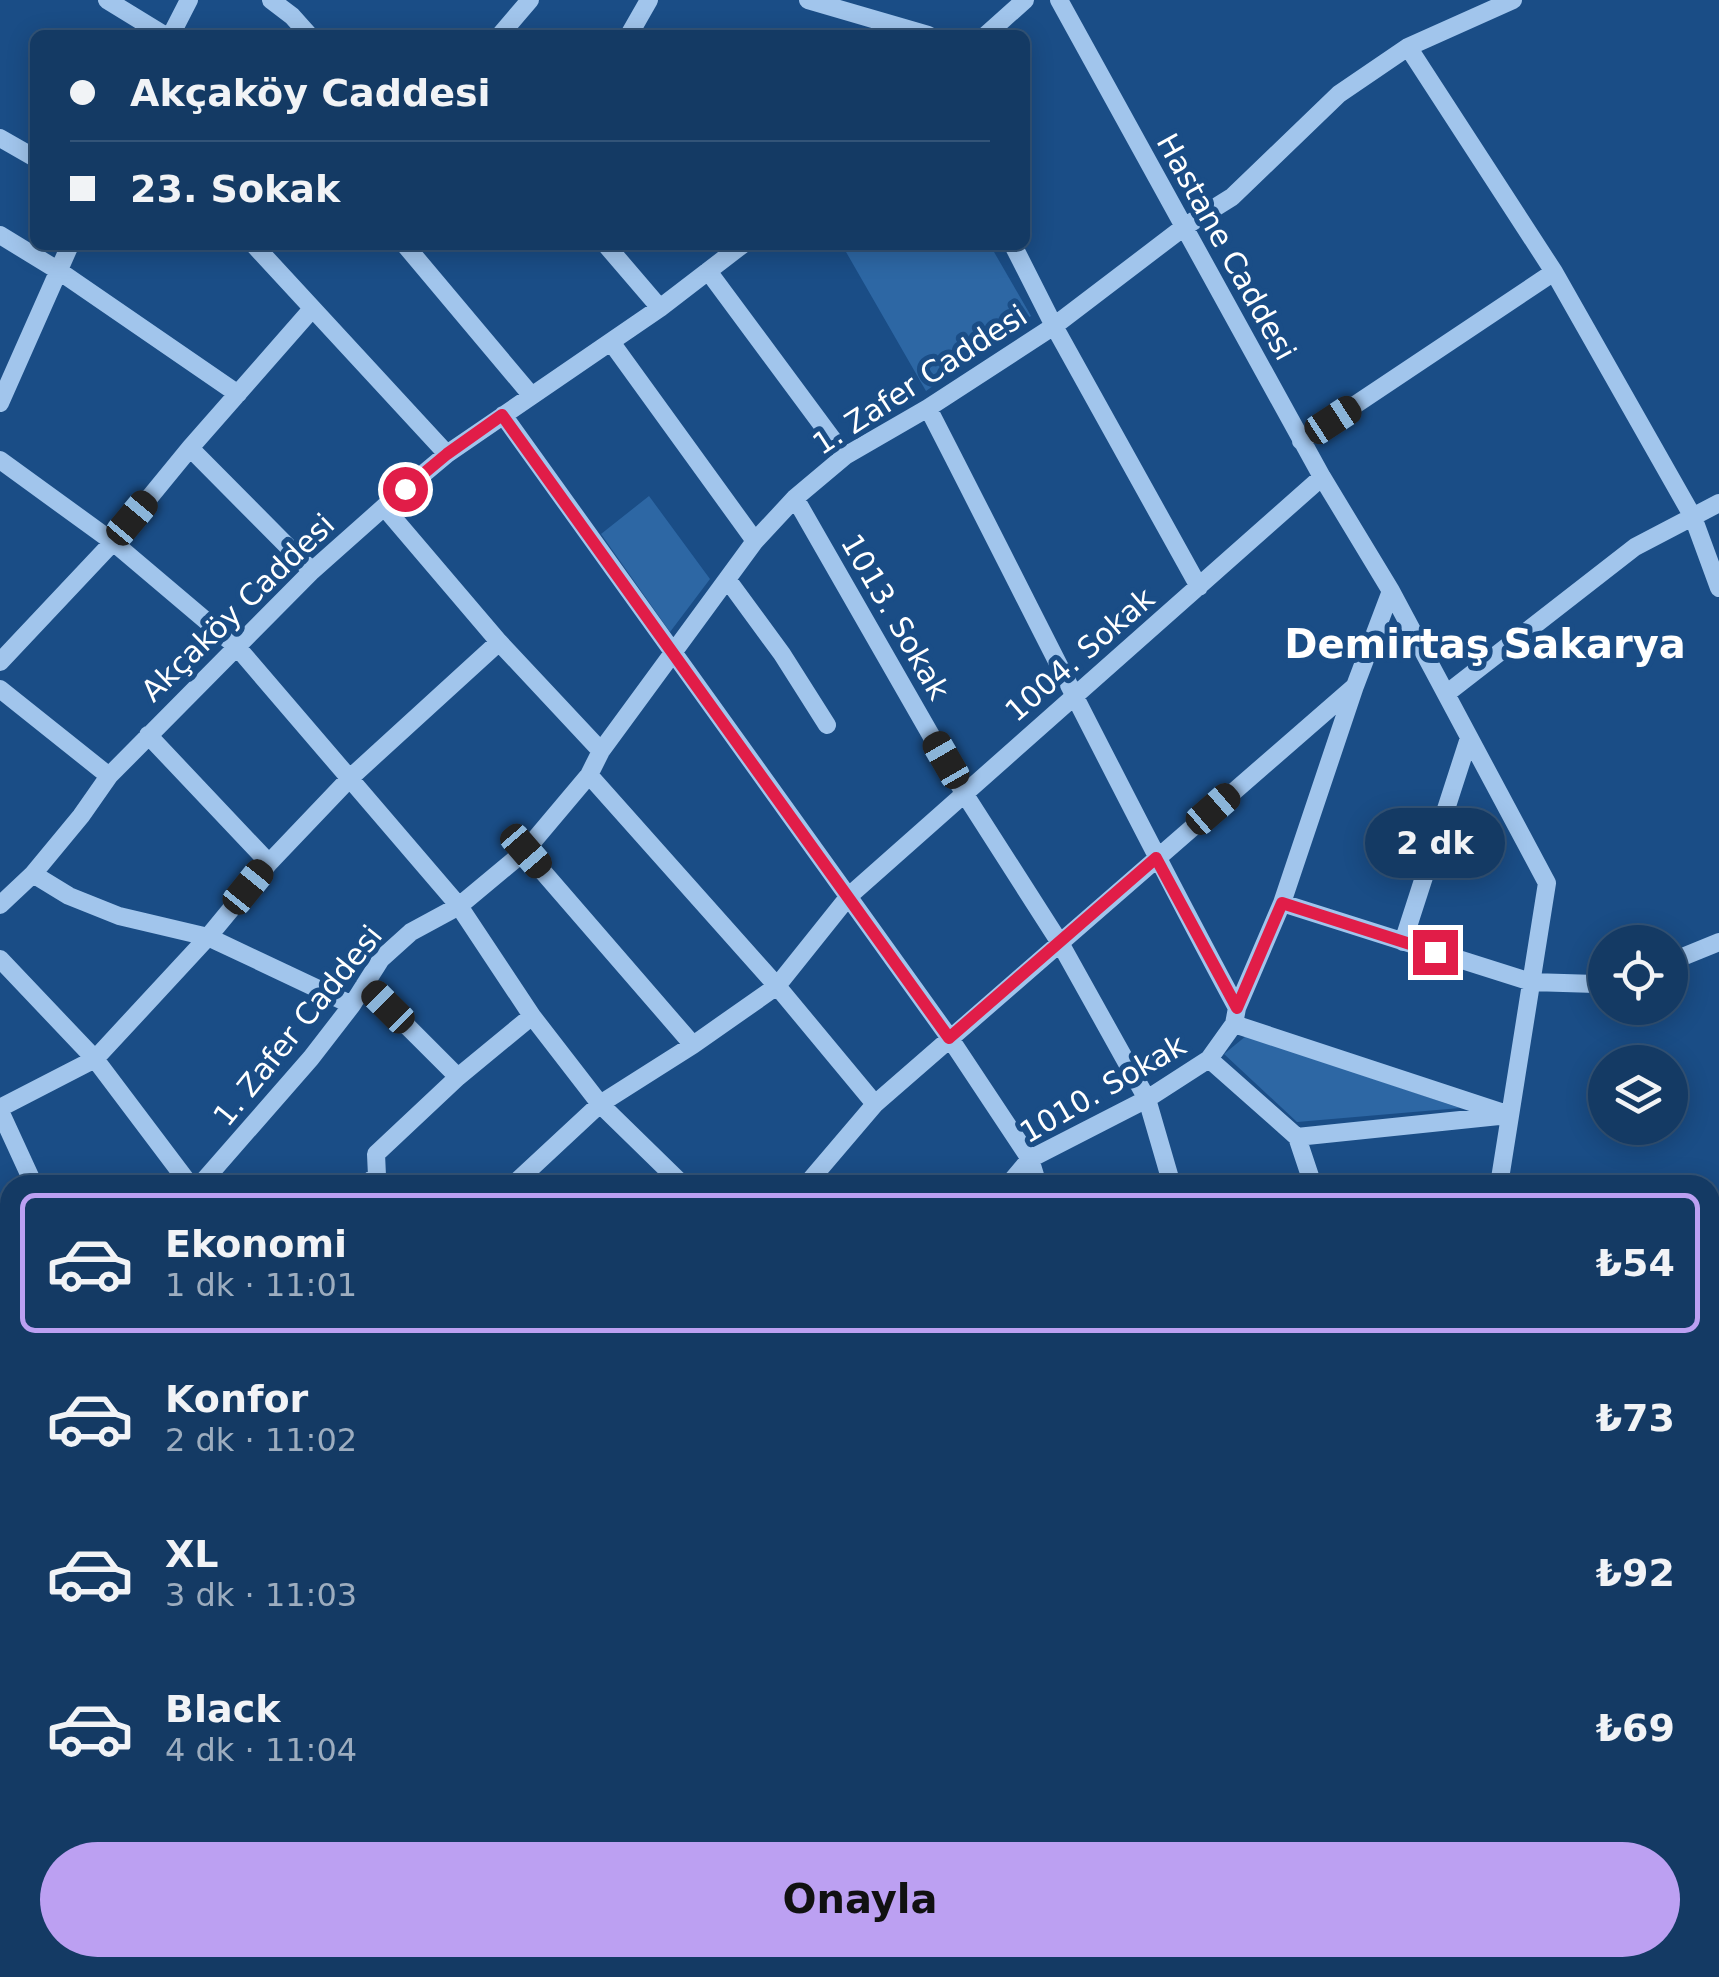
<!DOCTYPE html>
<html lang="tr">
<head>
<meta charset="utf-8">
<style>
  body { margin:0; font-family:"DejaVu Sans",sans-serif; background:#21456d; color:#f1f3f6; height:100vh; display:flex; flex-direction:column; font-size:38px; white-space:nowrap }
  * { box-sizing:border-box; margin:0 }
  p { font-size:32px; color:#9dadbf }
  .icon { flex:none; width:55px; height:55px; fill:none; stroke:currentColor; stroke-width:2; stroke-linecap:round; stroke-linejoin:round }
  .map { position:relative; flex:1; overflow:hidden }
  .sheet { position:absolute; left:0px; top:1175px; width:1720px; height:802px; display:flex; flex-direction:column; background:#143a64; border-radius:30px 30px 0 0; box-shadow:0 5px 25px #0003,0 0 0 2px #335478 }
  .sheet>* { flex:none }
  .top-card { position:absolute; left:30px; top:30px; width:1000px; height:220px; border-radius:15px; box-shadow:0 5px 25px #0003,0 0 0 2px #335478; display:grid; align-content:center; height:220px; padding:0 40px; background:#143a64 }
  .controls { position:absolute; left:1588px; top:925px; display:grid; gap:20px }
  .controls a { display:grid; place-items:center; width:100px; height:100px; border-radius:50%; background:#143a64; box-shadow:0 5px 25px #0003,0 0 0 2px #335478; font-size:50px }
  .end { position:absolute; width:45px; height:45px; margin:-22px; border:12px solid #e11d48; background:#fff; box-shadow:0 0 0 5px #fff }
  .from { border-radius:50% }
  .bubble { position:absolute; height:70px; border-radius:35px; background:#143a64; box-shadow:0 5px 25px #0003,0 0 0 2px #335478; font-size:32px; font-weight:800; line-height:70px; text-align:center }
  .car { position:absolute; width:30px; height:60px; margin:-30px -15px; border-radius:12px; box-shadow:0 0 8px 2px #0007; background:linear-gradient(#222 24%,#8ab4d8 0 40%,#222 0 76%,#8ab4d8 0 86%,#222 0) }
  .top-card b { display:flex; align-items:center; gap:35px; height:95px; font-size:38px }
  .top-card b+b { border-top:2px solid #335478 }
  .top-card i { width:25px; height:25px; background:#f1f3f6 }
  ul { padding:18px 0 0; list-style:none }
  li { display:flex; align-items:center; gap:30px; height:140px; margin:0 20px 15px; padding:0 20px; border:5px solid transparent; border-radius:15px }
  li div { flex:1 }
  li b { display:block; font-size:38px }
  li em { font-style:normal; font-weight:800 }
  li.active { border-color:#bca0f2 }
  li>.icon { width:90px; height:90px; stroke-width:1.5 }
  .primary-button { display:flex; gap:20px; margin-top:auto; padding:20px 40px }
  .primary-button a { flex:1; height:115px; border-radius:60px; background:#bca0f2; color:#111; font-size:40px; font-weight:800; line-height:115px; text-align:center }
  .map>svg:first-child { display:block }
  .green { fill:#2d67a4 }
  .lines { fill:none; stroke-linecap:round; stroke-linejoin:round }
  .minor { stroke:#a1c5ec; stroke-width:18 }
  .route { stroke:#e11d48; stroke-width:12 }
  .labels { text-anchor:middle; stroke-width:10; stroke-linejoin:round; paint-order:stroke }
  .street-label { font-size:30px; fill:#fff; stroke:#1a4d86 }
  .district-label { font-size:40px; font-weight:bold; fill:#fff; stroke:#1a4d86 }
</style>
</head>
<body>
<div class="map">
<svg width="1719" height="1977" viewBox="0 0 1719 1977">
  <rect width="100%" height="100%" fill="#1a4d86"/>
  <path class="green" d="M842 245H990L1031 316 926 391Z
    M649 496 710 579 670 632 601 534Z
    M1246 1036 1460 1108 1297 1122 1224 1054Z"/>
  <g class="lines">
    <path class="minor" d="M107 0 164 35
      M271 0 292 16 309 35
      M808 0 928 35
      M1059 0 1322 477 1391 591 1547 883 1499 1185
      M171 35 189 0
      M500 35 530 0
      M629 35 649 0
      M986 35 1025 0
      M1408 47 1554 272 1693 517 1719 588
      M0 138 35 158
      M0 235 59 271 238 394
      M254 245 447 454
      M405 245 531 395
      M606 245 660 308
      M1013 245 1054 326 1199 587
      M708 271 845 456
      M611 342 755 541
      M0 403 70 245
      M928 408C1031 608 1130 810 1237 1008
      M503 415 949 1037 1030 1159 1038 1185
      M1301 441 1554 272
      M190 448 312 571
      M0 460 113 542 237 647 459 906 532 1016 600 1104 683 1185
      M795 498 964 793 1060 943 1147 1099 1172 1185
      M384 507 499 642 601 751
      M727 579 782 654 827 725
      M0 662 113 542 190 448 312 309
      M0 689 109 776
      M1446 694 1635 547 1719 503
      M148 735 269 863
      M589 775 777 986 875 1104
      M525 851 693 1045
      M33 874 69 896 119 916 208 937 352 1005
      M1282 903 1531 982 1596 984 1605 982
      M0 905 33 874 81 816 109 776 312 571 384 507 447 454 660 308 742 245
      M1403 942 1469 738
      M0 959 95 1059 190 1185
      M1670 962 1719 942
      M365 984 458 1077
      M1234 1024 1510 1115
      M1209 1059 1297 1137 1313 1185
      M0 1108 95 1059 208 937 269 863 350 778 499 642
      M0 1111 34 1185
      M1297 1137 1499 1116
      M200 1185 311 1058 352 1005 381 959 411 932 459 906 525 851 589 775 601 751 755 541 795 498 845 456 928 408 1054 326 1184 227 1232 197 1339 94 1408 47 1513 0
      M364 1185 377 1176 376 1154 458 1077 532 1016
      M513 1185 600 1104 693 1045 777 986 849 896 1322 477
      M806 1185 875 1104 1354 687
      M1008 1185 1030 1159 1147 1099 1209 1059 1234 1024 1237 1008 1282 903 1355 686 1391 591
      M0 1288 10 1284
      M0 1397 10 1415
      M1710 1417 1719 1421
      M0 1715 10 1720
      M0 1965 22 1977
      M199 1968 209 1977
      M535 1968 541 1977
      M1155 1968 1162 1977
      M1588 1968 1620 1977
      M116 1977 130 1968
      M359 1977 368 1968
      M563 1977 571 1968
      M751 1977 760 1968
      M937 1977 946 1968
      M1124 1977 1132 1968"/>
  </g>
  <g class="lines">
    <path class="route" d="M405 489 447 454 502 415 949 1038 1156 858 1237 1008 1282 903 1435 952"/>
  </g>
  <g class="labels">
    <g class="street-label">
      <text transform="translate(1226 247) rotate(61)" y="10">Hastane Caddesi</text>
      <text transform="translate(920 380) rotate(-33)" y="10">1. Zafer Caddesi</text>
      <text transform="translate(238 608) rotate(-44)" y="10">Akçaköy Caddesi</text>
      <text transform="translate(895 617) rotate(60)" y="10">1013. Sokak</text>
      <text transform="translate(1080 655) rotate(-41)" y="10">1004. Sokak</text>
      <text transform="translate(298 1026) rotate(-51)" y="10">1. Zafer Caddesi</text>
      <text transform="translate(1103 1089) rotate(-30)" y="10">1010. Sokak</text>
    </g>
    <g class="district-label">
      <text x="1485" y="658">Demirtaş Sakarya</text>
    </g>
  </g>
</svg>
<div class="controls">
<a><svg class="icon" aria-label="locate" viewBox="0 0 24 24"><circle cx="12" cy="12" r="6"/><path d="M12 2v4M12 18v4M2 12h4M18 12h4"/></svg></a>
<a><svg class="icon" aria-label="layers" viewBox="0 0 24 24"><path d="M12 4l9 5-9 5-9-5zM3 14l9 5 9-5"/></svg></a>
</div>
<i class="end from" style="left:405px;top:489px"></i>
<i class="end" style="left:1435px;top:952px"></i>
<div class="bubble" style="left:1365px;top:808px;width:140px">2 dk</div>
<i class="car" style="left:1333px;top:420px;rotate:57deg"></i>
<i class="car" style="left:132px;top:518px;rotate:40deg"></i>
<i class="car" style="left:946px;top:760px;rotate:330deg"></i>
<i class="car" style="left:1213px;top:809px;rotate:49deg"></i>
<i class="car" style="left:526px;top:851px;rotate:139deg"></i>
<i class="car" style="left:248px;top:887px;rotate:39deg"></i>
<i class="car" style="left:388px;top:1007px;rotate:315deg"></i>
<div class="top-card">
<b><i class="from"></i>Akçaköy Caddesi</b>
<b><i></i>23. Sokak</b>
</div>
<section class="sheet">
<ul>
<li class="active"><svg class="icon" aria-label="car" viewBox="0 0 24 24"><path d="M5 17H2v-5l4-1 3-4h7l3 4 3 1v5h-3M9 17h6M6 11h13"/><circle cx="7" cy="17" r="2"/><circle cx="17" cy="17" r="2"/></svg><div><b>Ekonomi</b><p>1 dk · 11:01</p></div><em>₺54</em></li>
<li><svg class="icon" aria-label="car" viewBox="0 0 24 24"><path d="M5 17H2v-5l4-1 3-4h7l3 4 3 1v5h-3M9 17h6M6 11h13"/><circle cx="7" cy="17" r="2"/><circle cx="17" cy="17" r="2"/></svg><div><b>Konfor</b><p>2 dk · 11:02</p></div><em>₺73</em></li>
<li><svg class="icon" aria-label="car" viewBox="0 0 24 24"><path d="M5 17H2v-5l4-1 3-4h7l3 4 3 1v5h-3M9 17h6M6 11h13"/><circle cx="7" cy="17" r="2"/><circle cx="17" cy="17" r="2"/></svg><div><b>XL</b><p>3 dk · 11:03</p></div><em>₺92</em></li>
<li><svg class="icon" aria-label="car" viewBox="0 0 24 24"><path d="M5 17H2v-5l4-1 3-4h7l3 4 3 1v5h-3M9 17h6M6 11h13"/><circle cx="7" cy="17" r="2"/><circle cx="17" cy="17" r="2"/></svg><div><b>Black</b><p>4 dk · 11:04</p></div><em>₺69</em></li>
</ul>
<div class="primary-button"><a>Onayla</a></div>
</section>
</div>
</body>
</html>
